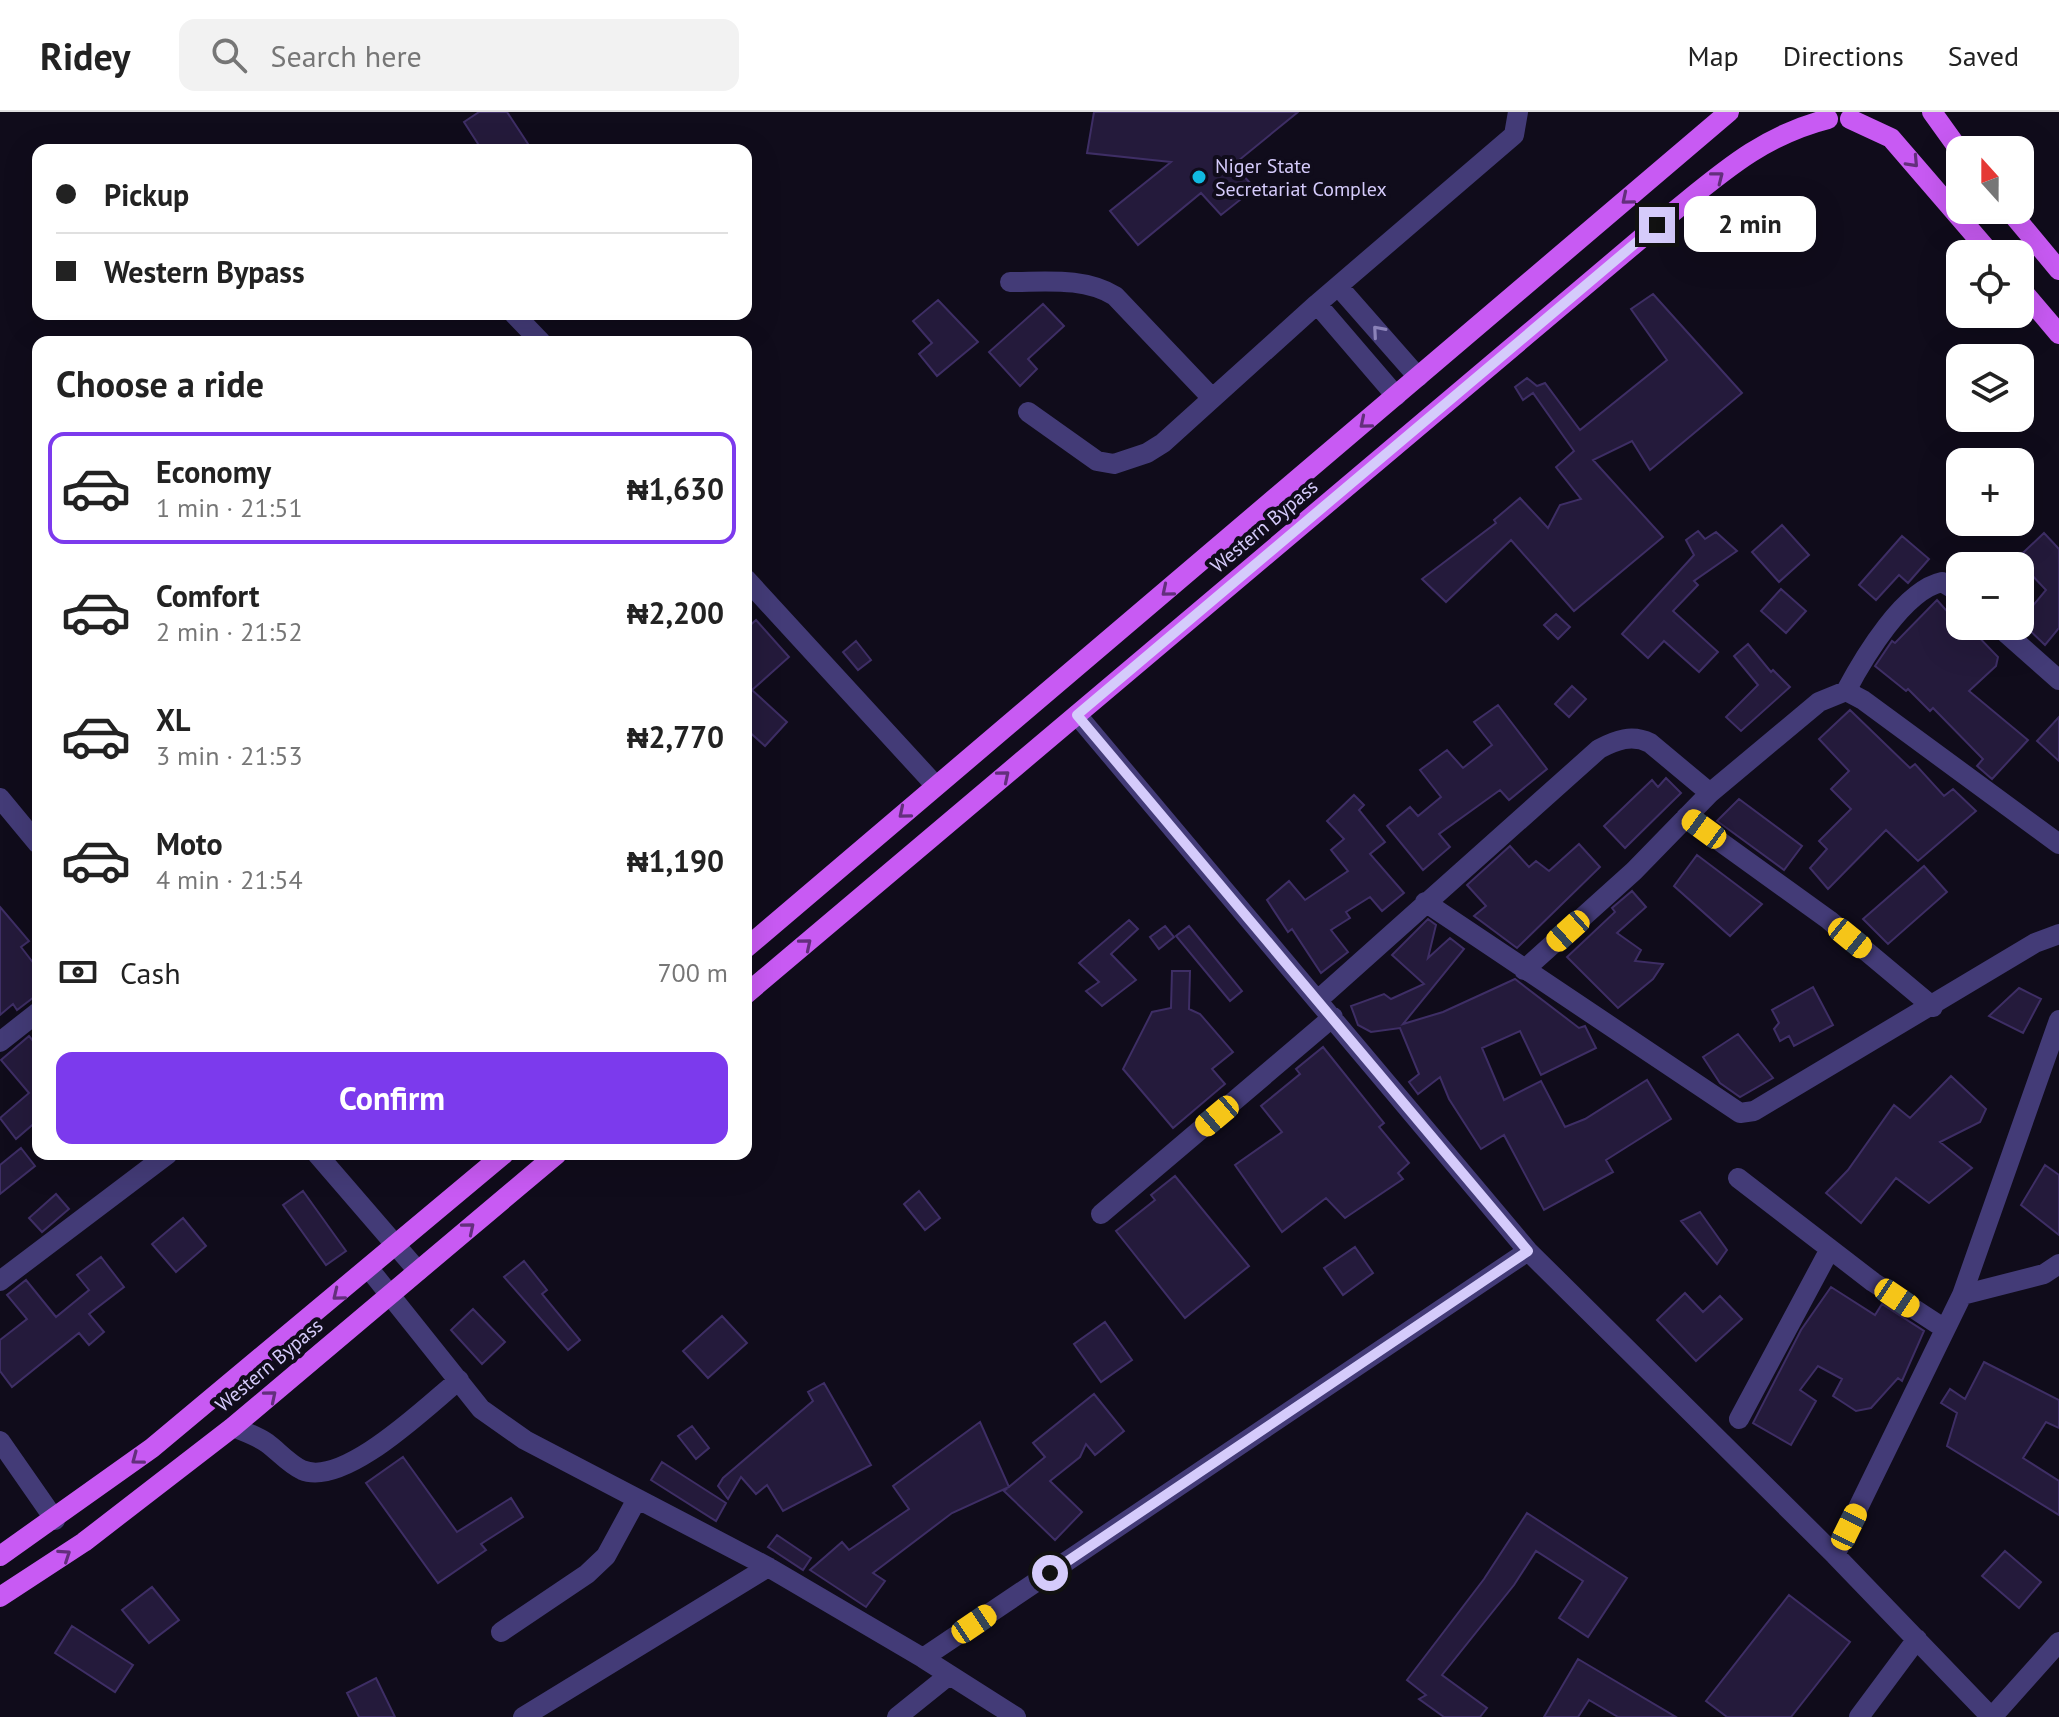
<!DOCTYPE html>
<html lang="en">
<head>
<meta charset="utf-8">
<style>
  body { margin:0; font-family:"PT Sans",sans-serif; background:#f2f2f2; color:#222; height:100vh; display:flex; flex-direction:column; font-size:30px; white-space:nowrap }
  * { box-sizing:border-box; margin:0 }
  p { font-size:26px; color:#767676 }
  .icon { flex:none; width:44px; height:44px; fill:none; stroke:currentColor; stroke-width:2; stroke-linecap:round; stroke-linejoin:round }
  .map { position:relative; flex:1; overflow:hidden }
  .details { position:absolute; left:32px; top:224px; width:720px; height:824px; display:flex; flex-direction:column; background:#fff; border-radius:16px; box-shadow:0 8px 32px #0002 }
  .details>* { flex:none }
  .banner { position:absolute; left:32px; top:32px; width:720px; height:176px; border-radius:16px; box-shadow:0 8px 32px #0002; display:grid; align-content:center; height:176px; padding:0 24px; background:#fff }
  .needle { width:52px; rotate:339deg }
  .tools { position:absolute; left:1946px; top:24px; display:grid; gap:16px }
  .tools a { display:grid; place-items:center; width:88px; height:88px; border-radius:16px; background:#fff; box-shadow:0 8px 32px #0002; font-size:40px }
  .end { position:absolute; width:36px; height:36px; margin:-18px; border:10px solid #d5cbfb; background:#111; box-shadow:0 0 0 4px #111 }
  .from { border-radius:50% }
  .bubble { position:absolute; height:56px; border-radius:16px; background:#fff; box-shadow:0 8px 32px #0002; font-size:26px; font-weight:800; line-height:56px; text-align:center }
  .car { position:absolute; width:24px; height:48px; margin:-24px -12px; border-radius:10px; box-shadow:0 0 6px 2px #0007; background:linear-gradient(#f5c518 24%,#345 0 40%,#f5c518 0 76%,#345 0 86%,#f5c518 0) }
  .banner b { display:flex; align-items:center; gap:28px; height:76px; font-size:30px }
  .banner b+b { border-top:2px solid #e0e0e0 }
  .banner i { width:20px; height:20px; background:#222 }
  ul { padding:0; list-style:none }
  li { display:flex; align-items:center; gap:24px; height:112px; margin:0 16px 12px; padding:0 8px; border:4px solid transparent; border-radius:16px }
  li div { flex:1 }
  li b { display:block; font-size:30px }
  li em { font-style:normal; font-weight:800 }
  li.on { border-color:#7c3aed }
  li>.icon { width:72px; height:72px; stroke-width:1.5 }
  h2 { padding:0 24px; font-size:36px; line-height:96px }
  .pay { display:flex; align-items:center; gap:20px; height:88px; padding:0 24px; font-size:30px }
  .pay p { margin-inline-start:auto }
  .action { display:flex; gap:16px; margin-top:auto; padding:16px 24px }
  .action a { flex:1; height:92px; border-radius:16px; background:#7c3aed; color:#fff; font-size:32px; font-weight:800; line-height:92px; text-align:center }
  header { display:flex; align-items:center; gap:48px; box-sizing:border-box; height:112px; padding:0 40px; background:#fff; border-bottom:2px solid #e0e0e0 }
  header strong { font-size:38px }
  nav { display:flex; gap:44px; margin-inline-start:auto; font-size:28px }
  .search { width:560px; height:72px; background:#f2f2f2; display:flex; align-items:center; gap:20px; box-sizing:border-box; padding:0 28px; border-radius:16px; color:#767676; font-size:30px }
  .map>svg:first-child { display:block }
  .building { fill:#241a3b; stroke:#3e2e65; stroke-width:2 }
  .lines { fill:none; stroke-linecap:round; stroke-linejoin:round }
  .minor { stroke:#433b77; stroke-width:20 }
  .major { stroke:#c85af3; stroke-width:20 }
  .oneway { stroke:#632f7c }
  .oneway2 { stroke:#8c83b9 }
  .route { stroke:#d5cbfb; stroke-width:10 }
  .poi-dot { fill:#11b9e1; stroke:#100c1b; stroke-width:3 }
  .labels { text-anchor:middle; stroke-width:8; stroke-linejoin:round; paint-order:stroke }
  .poi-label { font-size:20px; fill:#d5cbfb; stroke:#100c1b; text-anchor:start }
  .street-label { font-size:20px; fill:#d5cbfb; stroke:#100c1b }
</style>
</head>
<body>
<header>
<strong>Ridey</strong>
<div class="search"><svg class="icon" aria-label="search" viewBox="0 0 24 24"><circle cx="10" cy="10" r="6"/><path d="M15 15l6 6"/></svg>Search here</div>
<nav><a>Map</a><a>Directions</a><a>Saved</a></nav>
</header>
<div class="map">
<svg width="2059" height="1605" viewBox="0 0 2059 1605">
  <rect width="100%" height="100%" fill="#100c1b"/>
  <path class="building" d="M479 0H507L532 38H482L464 10Z
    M1094 0H1298L1233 53 1255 76 1221 103 1201 81 1138 133 1110 99 1171 50 1087 41Z
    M1653 182 1742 281 1650 358 1632 329 1593 348 1663 425 1574 499 1511 428 1446 490 1422 467 1496 411 1494 408 1520 386 1548 416 1560 393 1581 387 1556 355 1574 339 1533 281 1523 288 1515 275 1527 266 1537 274 1545 271 1580 318 1667 248 1631 197Z
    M938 188 978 230 937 264 919 242 932 231 913 209Z
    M1043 192 1064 214 1028 247 1037 257 1020 274 989 240Z
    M1782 413 1809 443 1779 470 1752 440Z
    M1698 419 1705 427 1716 420 1737 439 1694 469 1698 473 1673 499 1718 540 1699 560 1664 529 1648 546 1622 522 1694 443 1686 428Z
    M2044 421 2059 437V516L2045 533 2020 509 2046 478 2028 459 2020 465V454H2009Z
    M1902 424 1929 447 1908 471 1899 463 1876 488 1859 473Z
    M1781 477 1806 499 1786 521 1761 499Z
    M1937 488 1960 514 1972 518 1998 545 1996 554 1969 579 2028 628 1992 667 1977 654 1983 647 1933 596 1930 599 1908 577 1906 579 1875 554 1892 529 1895 531Z
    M1556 502 1570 515 1558 527 1544 513Z
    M756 508 789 545 752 578 787 610 765 634 746 617V517Z
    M856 529 871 548 858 558 843 540Z
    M1748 532 1771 560 1773 558 1790 575 1741 619 1726 605 1758 573 1734 544Z
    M1572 574 1586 587 1569 605 1555 592Z
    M1498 593 1547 657 1509 688 1500 678 1439 722 1450 735 1423 758 1387 714 1410 695 1418 704 1441 685 1420 658 1447 638 1463 656 1492 633 1474 610Z
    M1850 598 1910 656 1915 652 1944 684 1953 677 1976 699 1918 749 1886 718 1828 777 1810 756 1827 737 1819 729 1851 697 1831 677 1849 659 1819 627Z
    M2059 605V649L2037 629Z
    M1666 666 1681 681 1625 736 1604 714 1652 668 1658 675Z
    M1354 683 1364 693 1359 698 1385 730 1370 742 1404 781 1382 799 1370 785 1346 800 1350 806 1331 818 1348 840 1321 861 1292 817 1288 820 1267 788 1289 769 1305 788 1348 759 1331 738 1344 727 1327 709Z
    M1739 687 1802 734 1784 758 1717 709Z
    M1579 732 1600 755 1517 836 1474 804 1486 794 1467 773 1510 734 1529 755 1536 749 1549 759Z
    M1697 743 1762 792 1730 824 1674 774Z
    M1924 754 1947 780 1888 832 1863 807Z
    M1632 779 1646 795 1617 821 1641 838 1635 849 1663 852 1653 867 1618 896 1567 845 1615 800 1612 796Z
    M0 795 29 829 21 835 38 857V882L17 898 13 892 0 903Z
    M1428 807 1436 813 1428 846 1450 826 1464 837 1403 912 1443 900 1515 867 1579 916 1585 914 1596 936 1541 963 1520 919 1482 936 1504 988 1541 969 1565 1015 1585 1007 1647 968 1671 1007 1606 1048 1613 1060 1544 1098 1504 1023 1481 1037 1449 987 1440 965 1418 982 1409 970 1419 962 1400 916 1371 920 1358 913 1351 894 1384 882 1391 887 1424 872 1392 843Z
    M1129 808 1138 817 1111 842 1136 868 1102 894 1086 879 1099 870 1079 851Z
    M1165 814 1174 825 1159 837 1150 825Z
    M1189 814 1242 879 1230 889 1176 824Z
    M1172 859H1190L1189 897 1200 902 1233 940 1212 957 1225 972 1173 1016 1123 957 1152 900 1171 896Z
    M1813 875 1833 913 1794 934 1789 924 1780 929 1774 917 1779 911 1772 898Z
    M2019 876 2041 887 2023 921 1989 904Z
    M1738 922 1773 966 1740 985 1720 971 1703 945Z
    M29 924 38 935V1008L16 1027 0 1006 29 981 1 948Z
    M1323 935 1384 1011 1379 1015 1409 1051 1398 1061 1403 1067 1345 1106 1326 1086 1282 1120 1235 1053 1282 1020 1261 994 1300 962 1296 957Z
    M1951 964 1986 997 1980 1010 1940 1030 1972 1056 1929 1091 1896 1066 1861 1111 1826 1081 1848 1058 1894 993 1910 1006Z
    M21 1036 35 1054 0 1082V1053Z
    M2045 1053 2059 1063V1123L2021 1093Z
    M1175 1064 1249 1154 1185 1206 1116 1119 1155 1088 1151 1083Z
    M303 1079 346 1139 326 1153 283 1093Z
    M919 1079 940 1106 925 1118 904 1092Z
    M56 1082 69 1097 42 1120 29 1106Z
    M1700 1100 1727 1138 1717 1152 1681 1109Z
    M183 1106 206 1134 176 1160 152 1132Z
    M1355 1135 1373 1161 1343 1183 1324 1156Z
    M101 1145 124 1175 89 1202 104 1220 89 1233 79 1221 12 1275 0 1259V1228L27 1207 7 1183 26 1168 56 1205 89 1178 77 1163Z
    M524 1149 547 1178 542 1182 580 1228 568 1238 504 1165Z
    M1831 1175 1875 1203 1882 1192 1924 1219 1902 1269 1898 1266 1871 1296 1856 1299 1833 1284 1842 1267 1818 1254 1800 1278 1816 1289 1791 1333 1753 1311 1801 1218Z
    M1685 1181 1703 1200 1720 1184 1742 1207 1696 1249 1657 1208Z
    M473 1197 505 1230 482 1252 451 1218Z
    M722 1204 747 1231 708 1266 683 1239Z
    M1105 1210 1132 1248 1101 1270 1074 1232Z
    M1984 1250 2059 1288V1316L2046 1310 2023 1346 2059 1369V1403L1947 1334 1957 1301 1941 1291 1950 1277 1965 1287Z
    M824 1271 871 1353 783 1399 767 1373 756 1382 741 1365 728 1387 718 1374 723 1366 813 1289 808 1280Z
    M1094 1282 1124 1319 1095 1343 1086 1332 1080 1345 1050 1369 1082 1400 1055 1428 1004 1379 1045 1345 1033 1331Z
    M980 1310 1009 1375 952 1401 873 1461 885 1469 866 1495 810 1458 842 1430 849 1438 909 1397 893 1374Z
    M692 1314 709 1336 696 1347 678 1324Z
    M403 1345 457 1420 511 1386 523 1405 481 1432 486 1438 438 1471 366 1371Z
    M662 1350 726 1391 716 1409 651 1368Z
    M1527 1401 1627 1466 1588 1525 1559 1506 1583 1469 1536 1439 1514 1473 1442 1563 1487 1596 1480 1605H1444L1419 1587 1426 1583 1407 1568 1484 1467Z
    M777 1423 811 1446 803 1458 768 1435Z
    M2005 1439 2041 1470 2019 1496 1982 1464Z
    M152 1475 179 1508 149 1531 122 1498Z
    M1789 1483 1850 1530 1791 1605H1727L1706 1589Z
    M72 1514 133 1553 115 1580 55 1541Z
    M1578 1547 1676 1605H1618L1589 1588 1578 1605H1544Z
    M376 1566 395 1605H359L347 1581Z"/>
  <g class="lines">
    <path class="minor" d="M1010 170C1046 170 1084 165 1115 184L1212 286
      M1338 174 1418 265
      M1317 192 1396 284
      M514 202 541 230
      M1028 300 1097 349 1114 352 1147 341 1163 331 1317 192 1507 29 1514 23 1518 0
      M746 467 936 674
      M1998 514 2059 568
      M1846 579C1864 545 1904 478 1942 470L1960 481
      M1077 603 1528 1139 1835 1443 1991 1605
      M0 686 38 732
      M1686 705 1829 808 1933 895
      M1425 790 1740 1001 1754 999 2035 831 2059 822
      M1524 858 1634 759 1710 681 1819 590 1846 579 1863 588 2059 732
      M1318 888 1599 637C1616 628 1632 622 1650 631L1710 681
      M0 930 38 900
      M317 1042 418 1159
      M1738 1066 1873 1170 1945 1217
      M1101 1102 1333 905
      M370 1158 481 1297 525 1328 768 1455 923 1546 1016 1605
      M0 1169 168 1042
      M1962 1183 2044 1162 2059 1152
      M1739 1307 1830 1137
      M233 1315C245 1320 257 1324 267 1331 278 1339 289 1352 302 1358 344 1376 427 1294 459 1268
      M0 1329 55 1408
      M1835 1443 1962 1183 2059 908
      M501 1520 587 1462 606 1444 637 1387
      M923 1546 1528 1139
      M523 1605 768 1455
      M897 1605 948 1564
      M1859 1605 1917 1527
      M1992 1605 2059 1530"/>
    <path class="major" d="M1932 0 1960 39
      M1850 7 1891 26 1991 142
      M2009 98 2059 158
      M2020 176 2059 222
      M746 836 1729 0
      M746 882 1657 113C1713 69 1756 25 1828 7
      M0 1444 152 1336 504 1042
      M0 1485 84 1430 233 1315 557 1042"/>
  </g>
  <defs><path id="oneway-chevron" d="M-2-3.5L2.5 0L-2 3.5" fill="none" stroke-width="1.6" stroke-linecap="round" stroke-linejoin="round" transform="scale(2)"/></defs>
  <g class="oneway">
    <use href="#oneway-chevron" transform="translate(1913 50) rotate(47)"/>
    <use href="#oneway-chevron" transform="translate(1718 65) rotate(-38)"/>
    <use href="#oneway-chevron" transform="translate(1627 87) rotate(140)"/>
    <use href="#oneway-chevron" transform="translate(1365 311) rotate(140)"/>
    <use href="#oneway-chevron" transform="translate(1167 479) rotate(140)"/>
    <use href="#oneway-chevron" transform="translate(1004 664) rotate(-40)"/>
    <use href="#oneway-chevron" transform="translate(904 701) rotate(140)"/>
    <use href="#oneway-chevron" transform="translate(806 832) rotate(-40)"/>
    <use href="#oneway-chevron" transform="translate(469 1116) rotate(-40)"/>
    <use href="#oneway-chevron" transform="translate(338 1183) rotate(141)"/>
    <use href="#oneway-chevron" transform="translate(271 1284) rotate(-40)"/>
    <use href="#oneway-chevron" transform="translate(137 1347) rotate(143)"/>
    <use href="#oneway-chevron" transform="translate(65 1443) rotate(-34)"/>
  </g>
  <use class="oneway2" href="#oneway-chevron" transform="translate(1378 219) rotate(-131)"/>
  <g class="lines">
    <path class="route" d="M1050 1461 1528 1139 1077 603 1657 113"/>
  </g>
  <circle class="poi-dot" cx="1199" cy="65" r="8"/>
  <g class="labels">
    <g class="poi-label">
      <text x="1215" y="61">Niger State<tspan x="1215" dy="23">Secretariat Complex</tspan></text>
    </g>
    <g class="street-label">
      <text transform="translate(1264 414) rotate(-40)" y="7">Western Bypass</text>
      <text transform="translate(269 1253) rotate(-40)" y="7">Western Bypass</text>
    </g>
  </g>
</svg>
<div class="tools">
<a><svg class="needle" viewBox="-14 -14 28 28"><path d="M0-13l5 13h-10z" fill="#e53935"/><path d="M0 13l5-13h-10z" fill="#767676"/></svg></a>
<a><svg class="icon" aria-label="locate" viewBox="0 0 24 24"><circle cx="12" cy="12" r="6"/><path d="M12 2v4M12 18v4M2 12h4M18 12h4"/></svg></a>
<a><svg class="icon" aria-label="layers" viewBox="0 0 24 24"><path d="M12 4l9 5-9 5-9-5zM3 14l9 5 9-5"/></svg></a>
<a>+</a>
<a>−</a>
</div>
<i class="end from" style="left:1050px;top:1461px"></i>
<i class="end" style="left:1657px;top:113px"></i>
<div class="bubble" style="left:1684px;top:84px;width:132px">2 min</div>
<i class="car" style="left:1704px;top:717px;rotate:306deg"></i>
<i class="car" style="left:1568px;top:819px;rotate:228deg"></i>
<i class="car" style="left:1850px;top:826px;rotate:129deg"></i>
<i class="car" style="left:1217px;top:1004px;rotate:230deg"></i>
<i class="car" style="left:1897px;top:1186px;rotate:124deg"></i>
<i class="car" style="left:1849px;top:1415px;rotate:26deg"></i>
<i class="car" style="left:974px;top:1512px;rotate:56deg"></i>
<div class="banner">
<b><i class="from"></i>Pickup</b>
<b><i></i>Western Bypass</b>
</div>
<section class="details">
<h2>Choose a ride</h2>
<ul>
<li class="on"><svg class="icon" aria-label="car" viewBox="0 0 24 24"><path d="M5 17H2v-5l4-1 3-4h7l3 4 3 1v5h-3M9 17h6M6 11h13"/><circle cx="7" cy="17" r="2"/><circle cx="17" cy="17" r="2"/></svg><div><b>Economy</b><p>1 min · 21:51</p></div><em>₦1,630</em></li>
<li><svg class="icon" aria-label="car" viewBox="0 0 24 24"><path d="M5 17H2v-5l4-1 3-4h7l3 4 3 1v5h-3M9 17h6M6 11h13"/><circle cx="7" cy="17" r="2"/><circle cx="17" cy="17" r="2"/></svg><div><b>Comfort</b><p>2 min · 21:52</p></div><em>₦2,200</em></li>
<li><svg class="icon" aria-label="car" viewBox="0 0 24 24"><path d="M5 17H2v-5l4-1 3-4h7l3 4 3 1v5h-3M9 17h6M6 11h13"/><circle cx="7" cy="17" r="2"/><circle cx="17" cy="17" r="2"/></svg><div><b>XL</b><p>3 min · 21:53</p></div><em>₦2,770</em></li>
<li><svg class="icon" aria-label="car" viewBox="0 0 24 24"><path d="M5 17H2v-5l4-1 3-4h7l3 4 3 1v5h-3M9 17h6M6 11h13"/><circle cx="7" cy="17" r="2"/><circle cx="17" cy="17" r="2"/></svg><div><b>Moto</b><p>4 min · 21:54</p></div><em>₦1,190</em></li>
</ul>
<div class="pay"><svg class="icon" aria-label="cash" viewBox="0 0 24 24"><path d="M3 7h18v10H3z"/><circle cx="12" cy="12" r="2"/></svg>Cash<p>700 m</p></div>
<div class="action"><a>Confirm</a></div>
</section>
</div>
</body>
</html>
